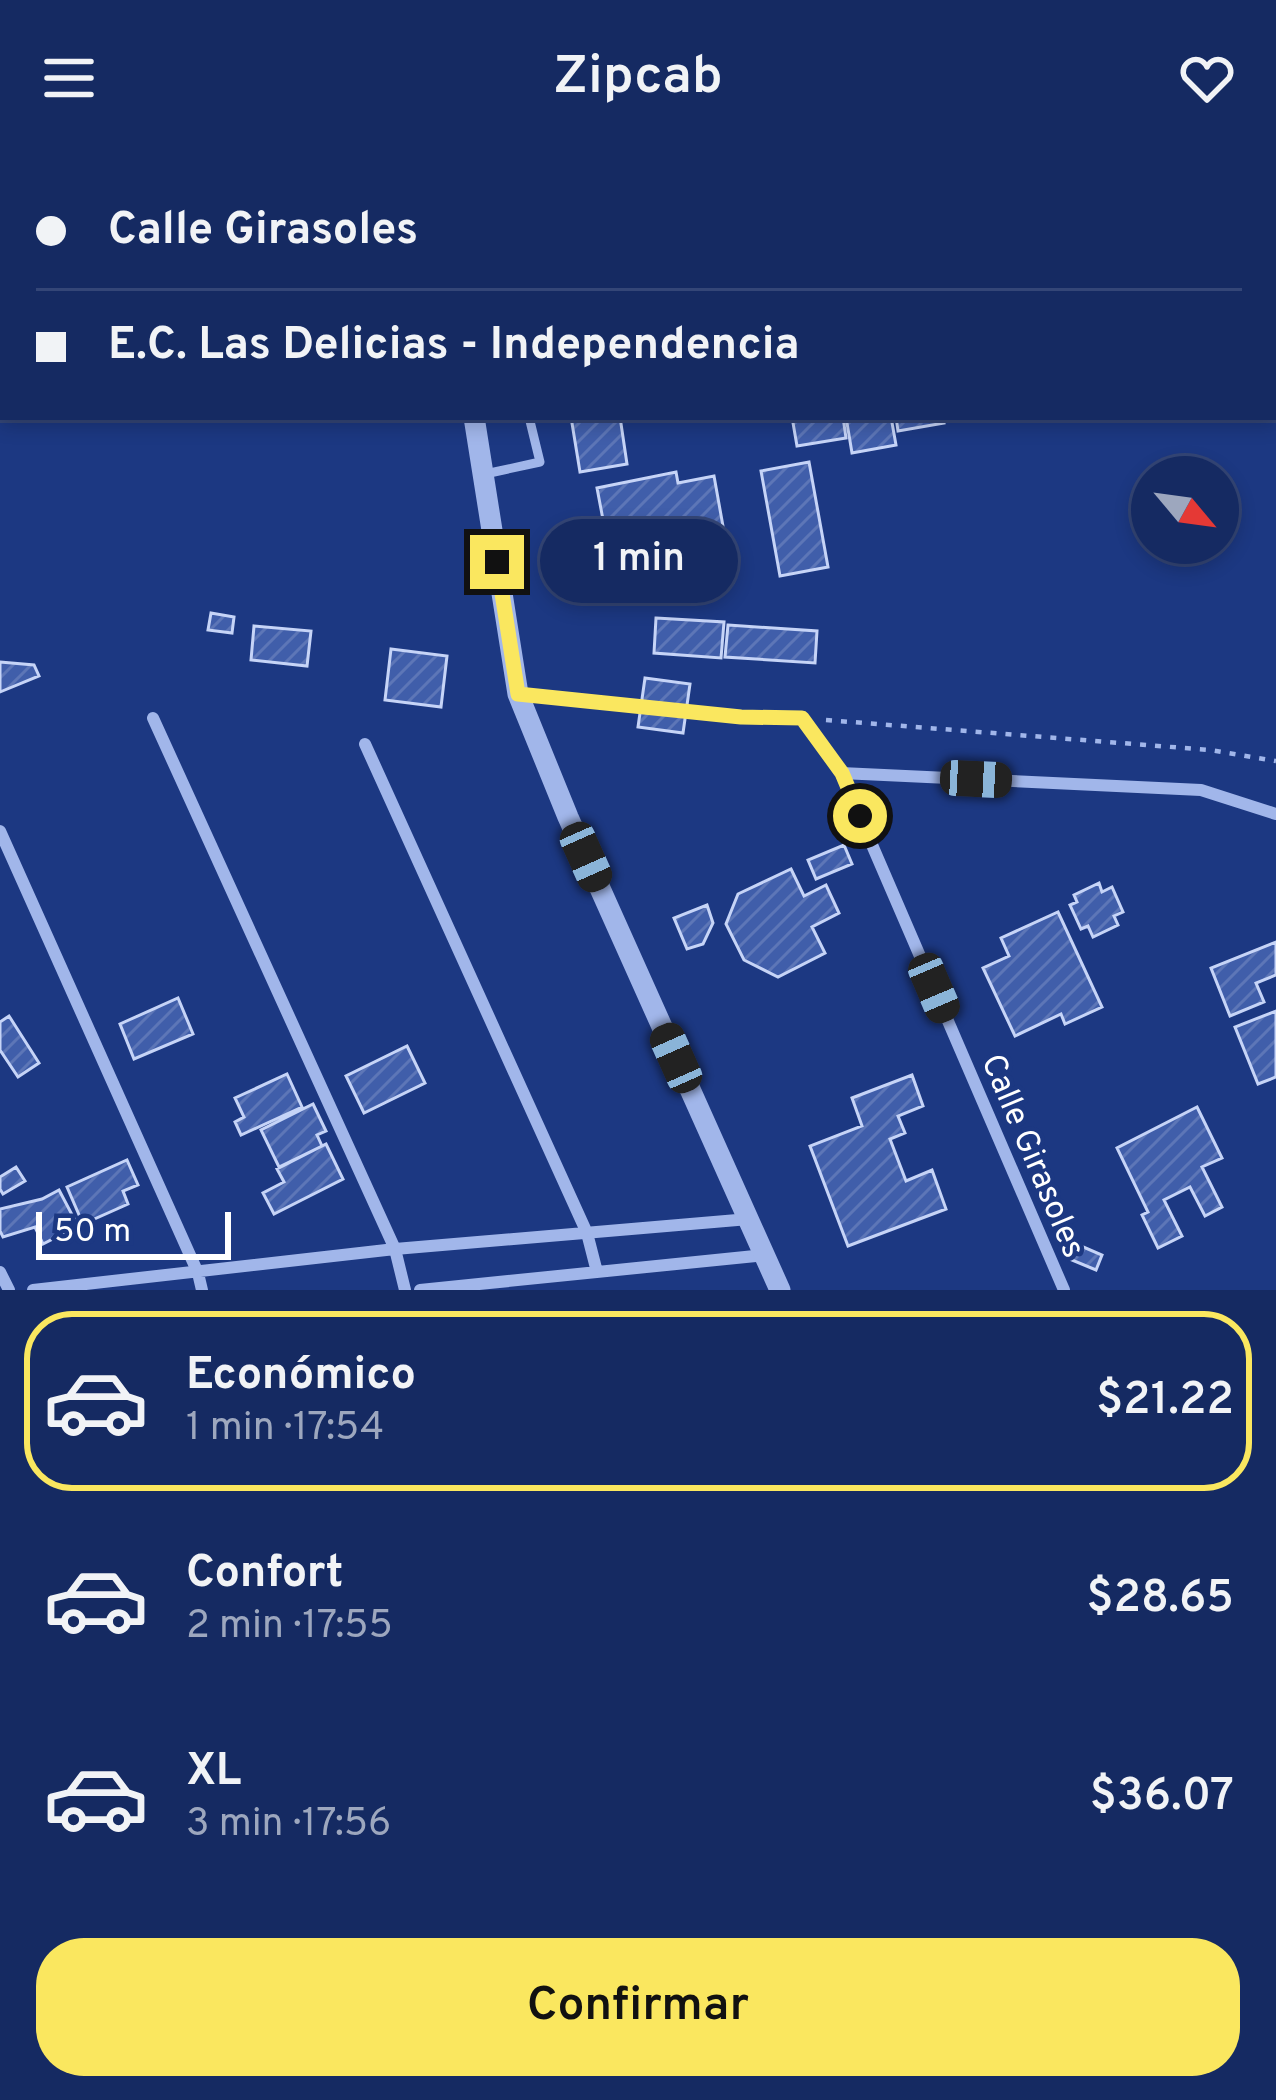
<!DOCTYPE html>
<html lang="es">
<head>
<meta charset="utf-8">
<style>
  body { margin:0; font-family:Overpass,sans-serif; background:#22366b; color:#f1f3f6; height:100vh; display:flex; flex-direction:column; font-size:45px; white-space:nowrap }
  * { box-sizing:border-box; margin:0 }
  p { font-size:39px; color:#9da7be }
  .icon { flex:none; width:66px; height:66px; fill:none; stroke:currentColor; stroke-width:2; stroke-linecap:round; stroke-linejoin:round }
  .map { position:relative; height:1134px; overflow:hidden }
  .side { display:flex; flex-direction:column; background:#152a62; flex:1 }
  .side>* { flex:none }
  .banner { position:absolute; left:0px; top:0px; width:1278px; height:264px; box-shadow:0 6px 18px #0003,0 0 0 3px #344677; display:grid; align-content:center; height:264px; padding:0 36px; background:#152a62 }
  .needle { width:78px; rotate:119deg }
  .controls { position:absolute; left:1131px; top:300px; display:grid; gap:24px }
  .controls a { display:grid; place-items:center; width:108px; height:108px; border-radius:50%; background:#152a62; box-shadow:0 6px 18px #0003,0 0 0 3px #344677; font-size:60px }
  .scale { position:absolute; left:36px; bottom:30px; width:195px; box-sizing:border-box; padding-left:12px; border:6px solid #fff; border-top:0; font-size:33px; line-height:42px; white-space:nowrap; color:#fff; -webkit-text-stroke:9px #1c3882; paint-order:stroke }
  .end { position:absolute; width:54px; height:54px; margin:-27px; border:15px solid #fae75f; background:#111; box-shadow:0 0 0 6px #111 }
  .from { border-radius:50% }
  .bubble { position:absolute; height:84px; border-radius:42px; background:#152a62; box-shadow:0 6px 18px #0003,0 0 0 3px #344677; font-size:39px; font-weight:600; line-height:84px; text-align:center }
  .car { position:absolute; width:36px; height:72px; margin:-36px -18px; border-radius:15px; box-shadow:0 0 9px 3px #0007; background:linear-gradient(#222 24%,#8ab4d8 0 40%,#222 0 76%,#8ab4d8 0 86%,#222 0) }
  .banner b { display:flex; align-items:center; gap:42px; height:114px; font-size:45px }
  .banner b+b { border-top:3px solid #344677 }
  .banner i { width:30px; height:30px; background:#f1f3f6 }
  ul { padding:21px 0 0; list-style:none }
  li { display:flex; align-items:center; gap:36px; height:180px; margin:0 24px 18px; padding:0 12px; border:6px solid transparent; border-radius:48px }
  li div { flex:1 }
  li b { display:block; font-size:45px }
  li em { font-style:normal; font-weight:600 }
  li.on { border-color:#fae75f }
  li>.icon { width:108px; height:108px; stroke-width:1.5 }
  .button { display:flex; gap:24px; margin-top:auto; padding:24px 36px }
  .button a { flex:1; height:138px; border-radius:48px; background:#fae75f; color:#111; font-size:48px; font-weight:600; line-height:138px; text-align:center }
  header { display:flex; justify-content:space-between; align-items:center; height:156px; padding:0 36px; background:#152a62; font-size:54px; font-weight:600 }
  .map>svg:first-child { display:block }
  .building { fill:url(#building-hatch); stroke:#c6d4f7; stroke-width:3 }
  .lines { fill:none; stroke-linecap:round; stroke-linejoin:round }
  .path { stroke:#a1b6ea; stroke-width:4.5; stroke-dasharray:6 9; stroke-linecap:butt }
  .service { stroke:#a1b6ea; stroke-width:9 }
  .minor { stroke:#a1b6ea; stroke-width:12 }
  .tertiary { stroke:#a1b6ea; stroke-width:21 }
  .route { stroke:#fae75f; stroke-width:15 }
  .labels { text-anchor:middle; stroke-width:9; stroke-linejoin:round; paint-order:stroke }
  .street-label { font-size:33px; fill:#fff; stroke:#1c3882 }
</style>
</head>
<body>
<header><svg class="icon" aria-label="menu" viewBox="0 0 24 24"><path d="M4 6h16M4 12h16M4 18h16"/></svg>Zipcab<svg class="icon" aria-label="heart" viewBox="0 0 24 24"><path d="M12 20l-8-8c-3-5 5-10 8-4 3-6 11-1 8 4z"/></svg></header>
<div class="map">
<svg width="1276" height="1134" viewBox="0 0 1276 1134">
  <defs>
    <pattern id="building-hatch" width="6" height="6" patternUnits="userSpaceOnUse" patternTransform="scale(3)"><rect width="6" height="6" fill="#405eaa"/><path d="M-1 1l2-2M0 6l6-6M5 7l2-2" fill="none" stroke="#5d76b7"/></pattern>
  </defs>
  <rect width="100%" height="100%" fill="#1c3882"/>
  <path class="building" d="M473 0H774L775 3H473Z
    M571 261H620L627 308 580 316Z
    M792 261H843L846 282 797 290Z
    M846 261H891L896 289 852 297Z
    M896 261H943L944 267 898 275Z
    M809 306 828 411 780 420 761 315Z
    M676 316 678 327 714 320 733 426 684 435 677 398 612 411 597 332Z
    M211 457 234 461 232 477 208 474Z
    M656 462 724 466 721 502 654 497Z
    M728 469 817 475 815 507 725 501Z
    M254 470 311 475 307 510 251 504Z
    M391 493 447 500 441 551 385 544Z
    M0 506 34 509 39 520 0 536Z
    M645 522 690 528 683 577 638 571Z
    M844 689 852 708 816 723 808 704Z
    M791 713 804 740 826 729 839 757 812 771 825 797 778 821 744 804 726 768 738 738Z
    M1099 727 1102 736 1112 731 1123 756 1114 760 1118 769 1093 781 1088 770 1081 773 1070 749 1077 746 1074 739Z
    M707 749 713 767 703 788 687 793 674 762Z
    M1058 756 1102 851 1065 868 1061 858 1015 880 983 812 1009 800 1001 782Z
    M1276 786V819L1256 827 1264 846 1230 860 1211 812Z
    M178 842 193 878 134 903 120 868Z
    M1276 855V921L1258 928 1235 871Z
    M9 860 39 907 18 921 0 894V866Z
    M407 890 425 927 364 957 346 920Z
    M287 918 302 951 241 979 235 966 244 961 235 942Z
    M912 919 923 950 898 960 905 977 890 983 906 1025 932 1014 946 1053 848 1090 810 990 862 970 852 942Z
    M313 948 326 975 317 979 322 990 279 1011 261 974Z
    M1197 951 1222 1002 1202 1011 1222 1051 1205 1060 1190 1031 1164 1044 1182 1080 1158 1092 1142 1059 1148 1056 1117 992Z
    M326 988 343 1023 274 1058 263 1037 284 1026 277 1013Z
    M127 1004 138 1029 123 1035 128 1048 83 1068 67 1031Z
    M16 1011 25 1025 3 1038 0 1033V1021Z
    M59 1034 78 1070 43 1088 35 1071 3 1081 0 1075V1053L42 1043Z
    M1074 1087 1102 1099 1096 1114 1067 1102Z"/>
  <g class="lines">
    <path class="path" d="M826 564 1210 594 1276 605"/>
    <path class="service" d="M868 3 869 0
      M1148 3 1162 0
      M485 318 540 306 529 261"/>
    <path class="minor" d="M519 538 741 561 802 562 841 617 1064 1134
      M153 562 395 1093 405 1134
      M365 588 587 1077 597 1116
      M841 617 1201 634 1276 658
      M0 675 198 1117 202 1134
      M0 1116 9 1134
      M33 1134 395 1093 749 1063
      M420 1134 765 1099"/>
    <path class="tertiary" d="M422 0 423 3
      M474 261 518 538 568 661 780 1134"/>
  </g>
  <g class="lines">
    <path class="route" d="M497 406 518 538 741 561 802 562 842 617 860 660"/>
  </g>
  <g class="labels">
    <g class="street-label">
      <text transform="translate(1035 999) rotate(67)" y="12">Calle Girasoles</text>
    </g>
  </g>
</svg>
<div class="controls">
<a><svg class="needle" viewBox="-14 -14 28 28"><path d="M0-13l5 13h-10z" fill="#e53935"/><path d="M0 13l5-13h-10z" fill="#9da7be"/></svg></a>
</div>
<div class="scale">50 m</div>
<i class="end from" style="left:860px;top:660px"></i>
<i class="end" style="left:497px;top:406px"></i>
<div class="bubble" style="left:540px;top:363px;width:198px">1 min</div>
<i class="car" style="left:976px;top:623px;rotate:93deg"></i>
<i class="car" style="left:586px;top:701px;rotate:156deg"></i>
<i class="car" style="left:934px;top:832px;rotate:157deg"></i>
<i class="car" style="left:676px;top:902px;rotate:336deg"></i>
<div class="banner">
<b><i class="from"></i>Calle Girasoles</b>
<b><i></i>E.C. Las Delicias - Independencia</b>
</div>
</div>
<section class="side">
<ul>
<li class="on"><svg class="icon" aria-label="car" viewBox="0 0 24 24"><path d="M5 17H2v-5l4-1 3-4h7l3 4 3 1v5h-3M9 17h6M6 11h13"/><circle cx="7" cy="17" r="2"/><circle cx="17" cy="17" r="2"/></svg><div><b>Económico</b><p>1 min · 17:54</p></div><em>$21.22</em></li>
<li><svg class="icon" aria-label="car" viewBox="0 0 24 24"><path d="M5 17H2v-5l4-1 3-4h7l3 4 3 1v5h-3M9 17h6M6 11h13"/><circle cx="7" cy="17" r="2"/><circle cx="17" cy="17" r="2"/></svg><div><b>Confort</b><p>2 min · 17:55</p></div><em>$28.65</em></li>
<li><svg class="icon" aria-label="car" viewBox="0 0 24 24"><path d="M5 17H2v-5l4-1 3-4h7l3 4 3 1v5h-3M9 17h6M6 11h13"/><circle cx="7" cy="17" r="2"/><circle cx="17" cy="17" r="2"/></svg><div><b>XL</b><p>3 min · 17:56</p></div><em>$36.07</em></li>
</ul>
<div class="button"><a>Confirmar</a></div>
</section>
</body>
</html>
